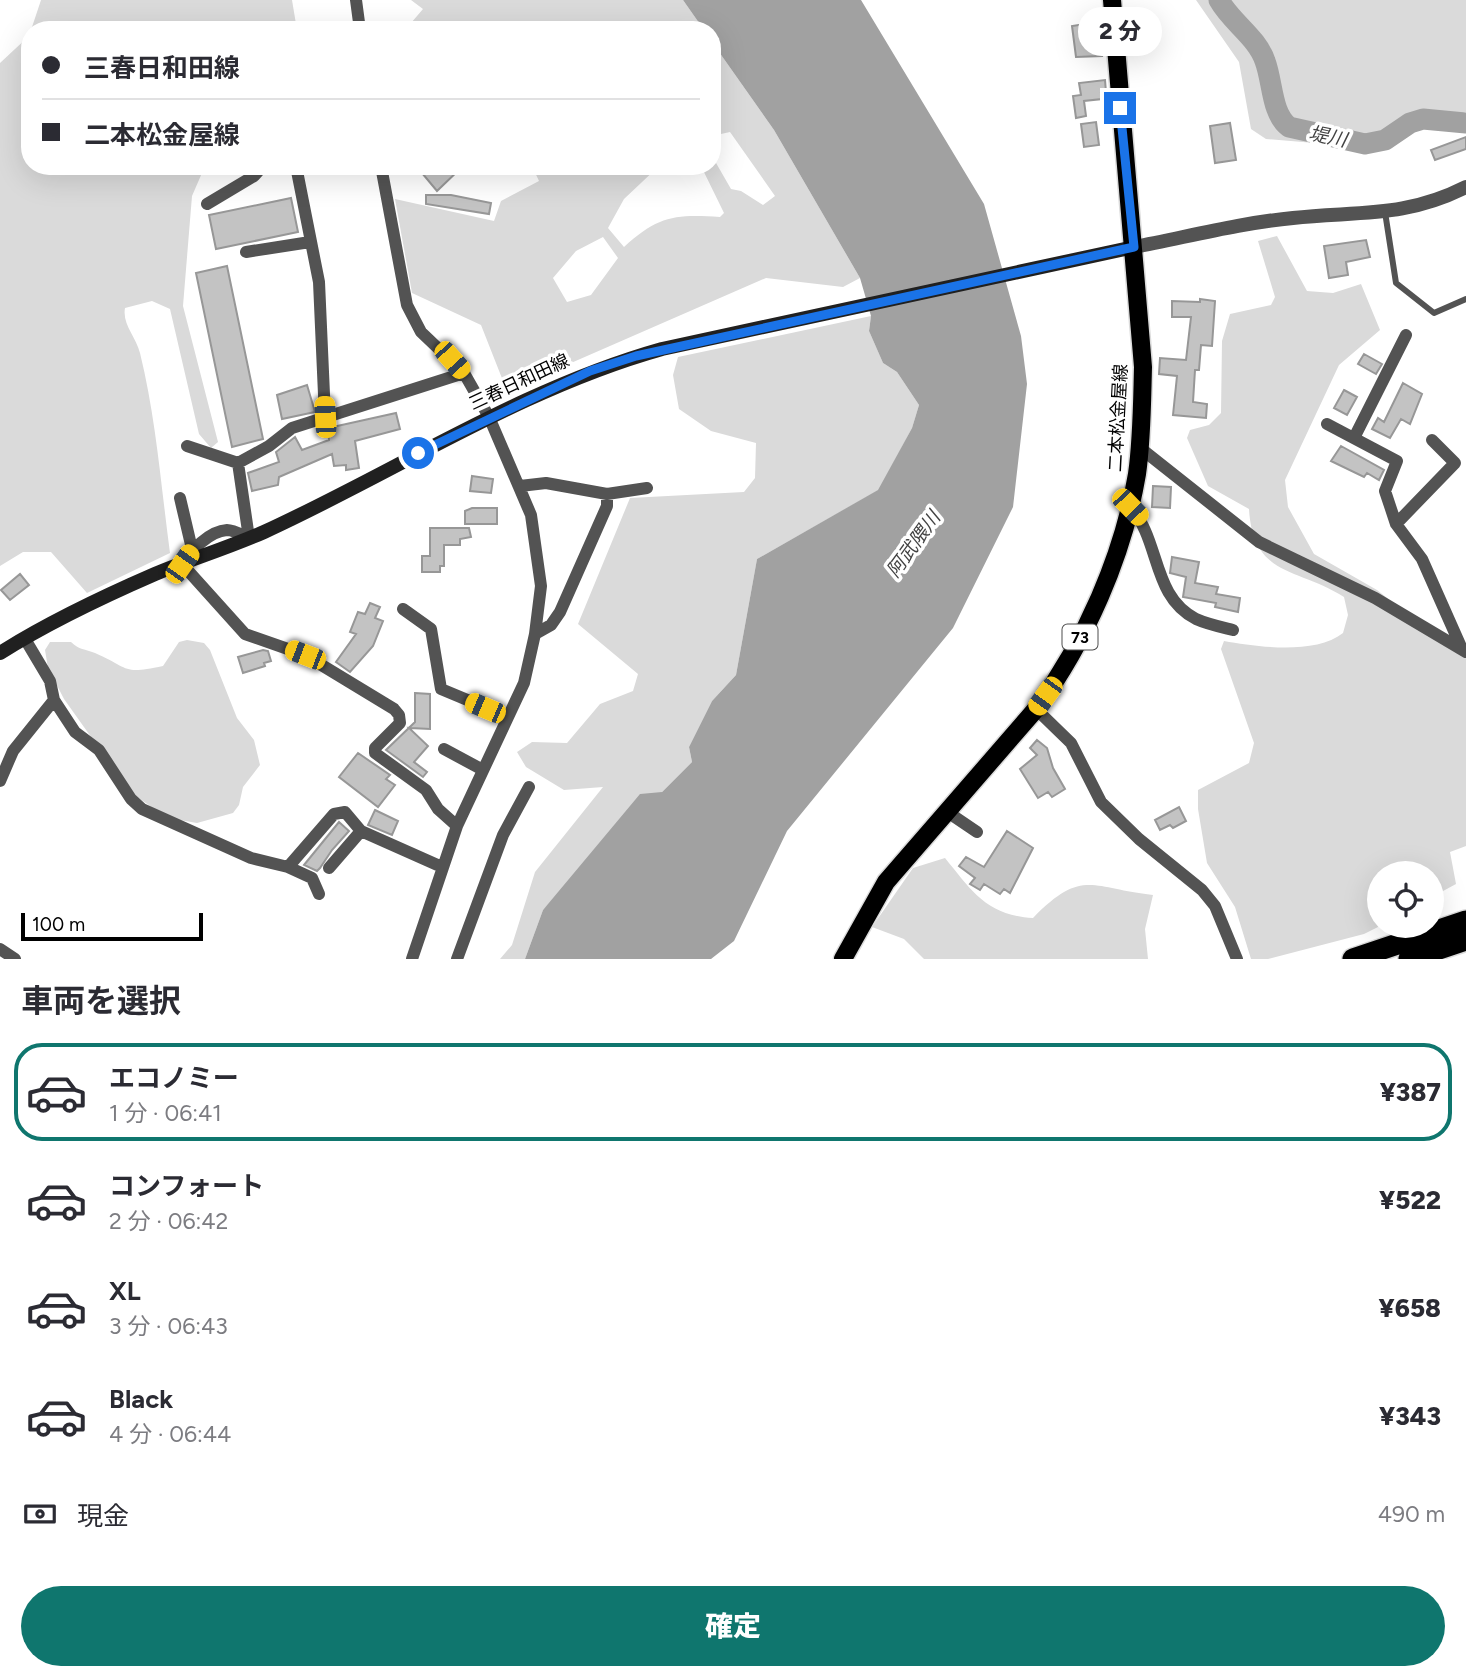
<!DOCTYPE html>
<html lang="ja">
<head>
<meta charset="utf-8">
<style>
  body { margin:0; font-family:Figtree,"Noto Sans JP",sans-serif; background:#f7f7f7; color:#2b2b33; height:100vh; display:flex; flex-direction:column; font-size:26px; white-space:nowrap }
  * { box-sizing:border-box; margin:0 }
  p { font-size:23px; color:#7c7c81 }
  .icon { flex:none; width:38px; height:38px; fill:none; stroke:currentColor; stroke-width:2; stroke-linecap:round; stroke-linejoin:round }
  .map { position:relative; height:959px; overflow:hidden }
  .drawer { display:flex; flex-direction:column; background:#fff; flex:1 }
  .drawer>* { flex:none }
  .guide { position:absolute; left:21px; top:21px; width:700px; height:154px; border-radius:28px; box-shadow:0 7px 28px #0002; display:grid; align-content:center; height:154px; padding:0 21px; background:#fff }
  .buttons { position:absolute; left:1367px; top:861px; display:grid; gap:14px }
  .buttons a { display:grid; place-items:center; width:77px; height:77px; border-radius:50%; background:#fff; box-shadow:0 7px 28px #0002; font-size:35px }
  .scale { position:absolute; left:21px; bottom:18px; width:182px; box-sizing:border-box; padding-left:7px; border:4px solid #000; border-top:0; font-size:19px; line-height:24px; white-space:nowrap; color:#000; -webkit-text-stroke:5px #fff; paint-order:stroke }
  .end { position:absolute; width:32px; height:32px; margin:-16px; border:9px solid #1a73e8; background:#fff; box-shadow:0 0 0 4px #fff }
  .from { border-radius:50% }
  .bubble { position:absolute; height:49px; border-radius:24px; background:#fff; box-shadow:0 7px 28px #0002; font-size:23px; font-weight:800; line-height:49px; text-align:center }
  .car { position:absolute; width:21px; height:42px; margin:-21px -10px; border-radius:9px; box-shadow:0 0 5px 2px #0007; background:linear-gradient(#f5c518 24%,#345 0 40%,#f5c518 0 76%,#345 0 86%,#f5c518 0) }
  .guide b { display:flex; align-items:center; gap:24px; height:66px; font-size:26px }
  .guide b+b { border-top:2px solid #e1e1e2 }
  .guide i { width:18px; height:18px; background:#2b2b33 }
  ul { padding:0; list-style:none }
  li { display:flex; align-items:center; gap:21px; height:98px; margin:0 14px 10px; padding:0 7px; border:4px solid transparent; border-radius:28px }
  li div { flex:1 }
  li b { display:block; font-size:26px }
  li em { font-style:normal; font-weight:800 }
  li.on { border-color:#0f766e }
  li>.icon { width:63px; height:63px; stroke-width:1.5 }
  h2 { padding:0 21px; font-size:32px; line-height:84px }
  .pay { display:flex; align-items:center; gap:18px; height:77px; padding:0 21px; font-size:26px }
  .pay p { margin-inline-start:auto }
  .action { display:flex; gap:14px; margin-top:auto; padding:14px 21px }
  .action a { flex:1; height:80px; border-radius:42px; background:#0f766e; color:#fff; font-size:28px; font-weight:800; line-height:80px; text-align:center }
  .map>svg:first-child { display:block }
  .green { fill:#dadada; fill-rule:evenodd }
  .water { fill:#a1a1a1 }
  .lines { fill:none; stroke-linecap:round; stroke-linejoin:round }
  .river { stroke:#a1a1a1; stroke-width:21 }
  .building { fill:#c3c3c3; stroke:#979797; stroke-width:2 }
  .primary-casing { stroke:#dbdbdb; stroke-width:21 }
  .motorway-casing { stroke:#dbdbdb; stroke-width:24 }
  .service { stroke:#535353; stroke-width:6 }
  .minor { stroke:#535353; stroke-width:12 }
  .tertiary { stroke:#535353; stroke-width:14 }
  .secondary { stroke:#202020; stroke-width:14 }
  .primary { stroke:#000; stroke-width:18 }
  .motorway { stroke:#000; stroke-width:21 }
  .route { stroke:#1a73e8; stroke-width:9 }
  .labels { text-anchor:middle; stroke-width:7; stroke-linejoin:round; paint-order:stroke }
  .shield { fill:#fff; stroke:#4c4c4c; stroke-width:2 }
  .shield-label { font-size:16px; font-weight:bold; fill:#000 }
  .street-label { font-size:18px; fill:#000; stroke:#fff }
  .water-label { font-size:19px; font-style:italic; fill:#424242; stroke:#fff }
</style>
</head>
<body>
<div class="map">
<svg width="1466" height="959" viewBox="0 0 1466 959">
  <rect width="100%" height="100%" fill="#fff"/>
  <path class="green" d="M41 0H292L297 30H31Z
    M411 0H683L704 30H405L423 9Z
    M1196 0H1466V112L1362 147 1266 139 1251 129 1239 62Z
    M30 35V166H205L192 196 183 306 218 442 211 448 199 434 170 309 152 301 125 308C122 324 136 337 140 353 156 418 161 486 170 553L87 593 51 552H23L0 566V63Z
    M712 42 774 130 860 278 843 287 766 278 507 391 481 325 412 293 395 199 494 221 501 201 539 181 532 166H659L624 199 608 228 624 247C658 216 675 214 720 217L724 213 701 166H712V156L731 189 741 191 763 205 775 196 730 132 712 136ZM603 237 618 258 591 295 567 302 553 278 576 251Z
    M1277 236 1307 291 1333 293 1361 284 1380 330 1339 365 1285 480 1288 507 1314 554 1377 590 1454 651 1466 644V846L1450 852 1456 884 1432 897V873H1379L1380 926 1364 934 1268 959H1251L1235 907 1207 863 1198 809V790L1249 763 1254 743 1221 649 1224 641C1257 647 1315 655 1343 633L1348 615 1344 597C1298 567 1253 578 1249 509L1208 486 1187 438 1190 430 1209 425 1221 413 1222 341 1230 314 1271 305 1275 297 1258 241Z
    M871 316 869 331 883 363 897 372 919 405 912 428 879 490 757 559 736 675 712 701 689 747 692 762 543 910 525 959H500L512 945 535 872 603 787 564 790 526 767 517 752 532 742 567 743 600 704 633 691 638 674 578 624 630 498 744 492 755 478 756 443 711 431 679 409 673 375 678 357Z
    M187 640 204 643 210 650 237 718 254 740 260 765 243 787 239 805 233 813 197 823 168 818 131 793 64 699 48 668 45 650 50 642H71C79 650 85 649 95 653 130 668 121 675 163 666L179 642Z
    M945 858C972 891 986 915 1033 918 1083 867 1092 889 1153 895L1145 929 1148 959H924L904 939 872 927 913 868Z"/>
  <path class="water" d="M683 0H861L984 204 1021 336 1027 384 1013 507 953 628 787 831 734 941 711 959H525L543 910 640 794 662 792 692 762 689 747 712 701 736 675 757 559 878 490 912 428 919 405 897 372 883 363 869 331 871 316 860 278 774 130 712 42V30H704Z"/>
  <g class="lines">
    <path class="river" d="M1219 0C1231 22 1257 37 1265 61 1273 82 1271 113 1289 127L1365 144 1385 140 1410 123 1423 119 1466 123"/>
  </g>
  <path class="building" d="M1092 23 1094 38 1099 37 1102 56 1076 57 1072 26Z
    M1105 80 1106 92 1101 93 1102 99 1084 101 1086 116 1076 118 1073 96 1081 95 1079 83Z
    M1096 122 1099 145 1084 147 1081 124Z
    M1230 123 1236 160 1215 163 1210 126Z
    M1466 137V149L1435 160 1431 150Z
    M429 166H463L437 191 422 173Z
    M426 195H451L491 203 489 214 426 204Z
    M291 198 298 232 216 249 209 215Z
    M1366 240 1370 257 1346 262 1348 275 1329 278 1324 246Z
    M227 266 263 439 232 447 196 273Z
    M1200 299 1215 301 1212 346 1201 345 1199 370H1195L1193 402 1207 404 1206 418 1173 415 1177 376 1159 374 1160 358 1186 360 1191 317H1172V301L1200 302Z
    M1364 354 1382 364 1376 374 1358 364Z
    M1403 383 1422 394 1410 424 1401 419 1390 438 1372 429 1378 418 1384 422Z
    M307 385 315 412 282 419 277 395Z
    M1344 390 1357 397 1347 415 1334 408Z
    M396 413 400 429 355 441 359 468 346 470V465L334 466 332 454 279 477 278 485 252 491 248 473 279 462 276 452 295 437 302 450 329 440 328 428Z
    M1341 446 1384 470 1379 480 1367 473 1364 477 1331 461Z
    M472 476 493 479 491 493 470 491Z
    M1153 486 1171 487 1170 508 1152 507Z
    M472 508H497V524H465V511Z
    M430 528H469L471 537 460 539V545H444V566H440V572H422V556H430Z
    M1172 557 1199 562 1195 583 1218 587 1216 594 1240 598 1238 612 1215 607 1216 603 1183 597 1186 577 1170 573Z
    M20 574 29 585 10 600 1 590Z
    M370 603 380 607 375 618 383 621 373 646 350 672 336 662 356 634 350 632 358 612 365 614Z
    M263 650 268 651 271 661 264 663 265 666 243 673 238 657Z
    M415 693 430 694V729L409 728 428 746 414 762 427 772 423 777 386 750 415 722Z
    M1037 740 1047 748 1053 768 1065 789 1052 797 1048 792 1038 798 1020 769 1037 755 1030 748Z
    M358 753 390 775 386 779 395 785 378 807 339 777Z
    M1179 807 1186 821 1173 828 1170 825 1160 830 1155 820Z
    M375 810 398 821 392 835 368 825Z
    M339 822 349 831 332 850 320 868 317 871 304 865Z
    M1007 831 1033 848 1010 893 1004 889 1000 894 984 884 980 890 970 884 975 878 959 866 966 857 984 867Z"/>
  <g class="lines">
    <g class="primary-casing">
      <path id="primary" d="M843 959 886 882 1036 709C1085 642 1123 557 1137 474 1142 439 1142 403 1143 367L1112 0"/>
    </g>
    <g class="motorway-casing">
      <path id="motorway" d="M1353 959 1466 921
        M1409 959 1466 940"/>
    </g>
    <path class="service" d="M1385 212 1396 283 1434 313 1466 299"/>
    <path class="minor" d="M356 0 360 30
      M296 166 319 282 325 417
      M381 166 407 305 421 332 464 373 489 417 531 515 541 586 535 634 524 683 457 826 412 959
      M207 204 254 176 263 166
      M246 252 310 242
      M1327 424 1397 461 1385 491 1396 524 1422 559 1462 649
      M1354 438 1406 335
      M187 446 238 463 269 446 292 428 464 373
      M1139 447 1259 542 1375 598 1466 652
      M238 463 249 538
      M520 486 546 483 607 494 647 488
      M180 498 192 549
      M1130 507C1161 540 1151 596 1196 619 1207 624 1221 627 1233 630
      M1396 524 1455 463 1432 440
      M249 538C242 535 234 530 227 530 209 531 191 551 182 564L245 634 305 655 394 709 399 715 400 723 375 748V753L426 790 438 809 457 826
      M403 609 431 629 441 689 508 717
      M535 634 551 625 560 612 607 506V494
      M25 639 50 681 54 700 75 732 99 750 131 799 142 809 251 858 288 867 334 814 345 812 361 831 442 867
      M1036 709 1071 743 1101 802 1139 839 1202 890 1215 906 1237 959
      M444 749 483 770
      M0 781 13 751 54 700
      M946 811 977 832
      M288 867 312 878 319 894
      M329 868 361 831
      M0 949 15 959
      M457 959 503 835 529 787"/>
    <path class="tertiary" d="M1134 247C1187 237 1240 223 1293 218 1358 211 1405 218 1466 187"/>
    <path class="secondary" d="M0 653C49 622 102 597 155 574 191 559 228 548 264 532 397 471 520 389 662 349L1134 247"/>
    <use href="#primary" class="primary"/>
    <use href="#motorway" class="motorway"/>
  </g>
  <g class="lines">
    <path class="route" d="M418 453 590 371 636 356 1134 247 1120 108"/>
  </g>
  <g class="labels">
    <rect class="shield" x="1062.5" y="624.5" width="35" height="25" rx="5"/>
    <g class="shield-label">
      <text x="1080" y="643">73</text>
    </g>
    <g class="street-label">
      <text transform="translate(519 382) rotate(-25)" y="6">三春日和田線</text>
      <text transform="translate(1118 418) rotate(-87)" y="6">二本松金屋線</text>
    </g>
    <g class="water-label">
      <text transform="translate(1328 136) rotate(12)" y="7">堤川</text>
      <text transform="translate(913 544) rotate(-54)" y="7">阿武隈川</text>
    </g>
  </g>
</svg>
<div class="buttons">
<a><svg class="icon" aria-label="locate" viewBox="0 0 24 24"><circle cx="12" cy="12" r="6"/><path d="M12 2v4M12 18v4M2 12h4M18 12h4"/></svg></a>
</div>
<div class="scale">100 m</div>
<i class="end from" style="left:418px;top:453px"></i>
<i class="end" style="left:1120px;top:108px"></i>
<div class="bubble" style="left:1078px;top:7px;width:84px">2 分</div>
<i class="car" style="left:452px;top:360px;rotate:138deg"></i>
<i class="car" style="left:325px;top:417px;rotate:357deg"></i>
<i class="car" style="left:1130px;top:507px;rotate:136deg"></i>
<i class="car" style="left:182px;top:564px;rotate:35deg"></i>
<i class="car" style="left:305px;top:655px;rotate:291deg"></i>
<i class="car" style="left:1045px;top:696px;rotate:216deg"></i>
<i class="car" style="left:485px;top:708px;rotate:293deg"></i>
<div class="guide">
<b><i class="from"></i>三春日和田線</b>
<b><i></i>二本松金屋線</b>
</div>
</div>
<section class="drawer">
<h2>車両を選択</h2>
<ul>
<li class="on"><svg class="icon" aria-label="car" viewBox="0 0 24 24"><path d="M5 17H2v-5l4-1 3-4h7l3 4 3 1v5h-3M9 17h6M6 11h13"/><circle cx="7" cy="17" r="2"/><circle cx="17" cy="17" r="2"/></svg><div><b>エコノミー</b><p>1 分 · 06:41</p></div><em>¥387</em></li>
<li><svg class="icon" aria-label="car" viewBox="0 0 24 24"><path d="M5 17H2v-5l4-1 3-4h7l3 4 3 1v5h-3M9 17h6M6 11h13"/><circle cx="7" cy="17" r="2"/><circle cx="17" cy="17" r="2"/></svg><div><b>コンフォート</b><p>2 分 · 06:42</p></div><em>¥522</em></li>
<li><svg class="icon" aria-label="car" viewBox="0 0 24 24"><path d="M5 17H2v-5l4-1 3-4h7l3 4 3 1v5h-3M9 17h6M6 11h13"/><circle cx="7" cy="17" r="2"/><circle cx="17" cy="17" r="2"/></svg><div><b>XL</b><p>3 分 · 06:43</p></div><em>¥658</em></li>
<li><svg class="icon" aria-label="car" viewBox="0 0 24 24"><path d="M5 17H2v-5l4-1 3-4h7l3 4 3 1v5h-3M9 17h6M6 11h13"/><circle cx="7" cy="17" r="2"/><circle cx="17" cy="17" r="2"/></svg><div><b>Black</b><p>4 分 · 06:44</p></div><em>¥343</em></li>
</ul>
<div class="pay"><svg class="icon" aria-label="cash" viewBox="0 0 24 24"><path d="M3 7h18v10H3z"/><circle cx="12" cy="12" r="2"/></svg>現金<p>490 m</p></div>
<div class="action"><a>確定</a></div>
</section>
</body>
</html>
